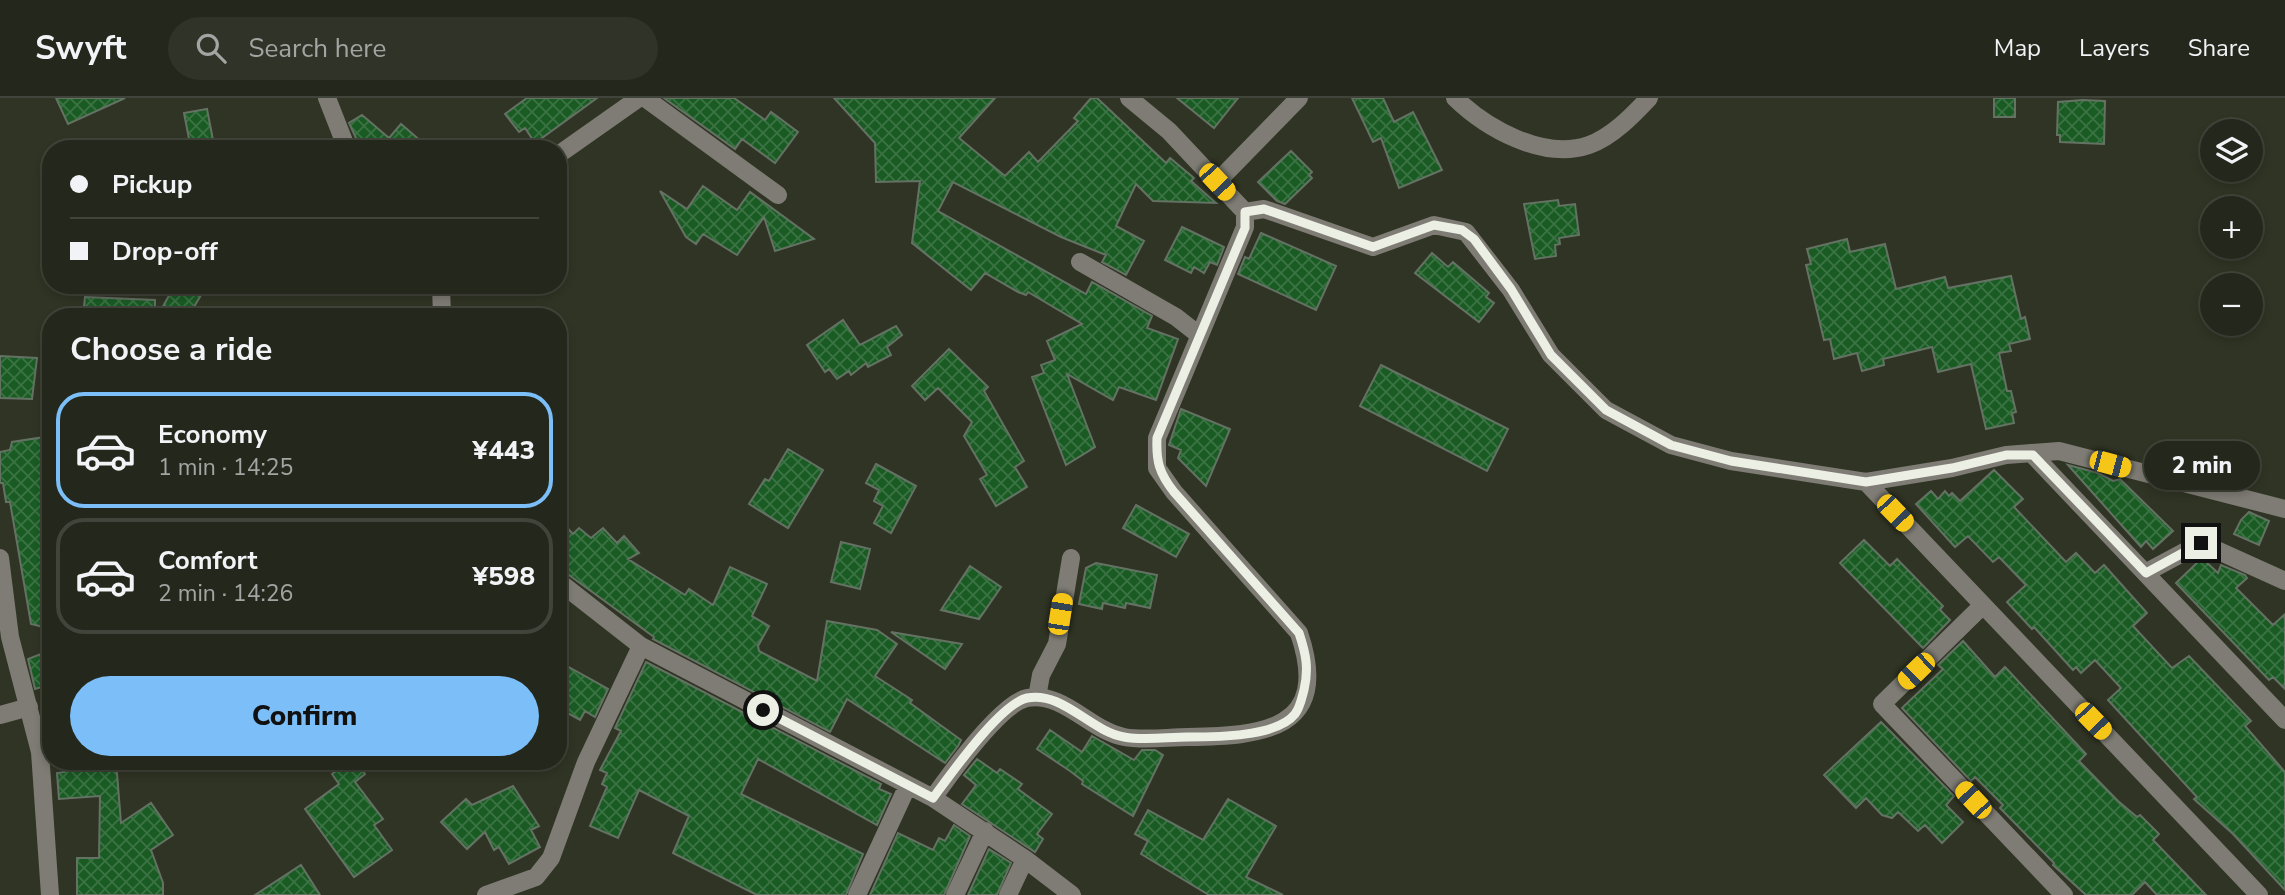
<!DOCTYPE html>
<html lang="en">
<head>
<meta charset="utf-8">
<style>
  body { margin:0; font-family:"Nunito Sans",sans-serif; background:#303328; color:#f1f3f6; height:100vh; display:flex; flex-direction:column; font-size:26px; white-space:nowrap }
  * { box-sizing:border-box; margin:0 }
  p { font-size:23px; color:#a3a5a3 }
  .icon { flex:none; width:38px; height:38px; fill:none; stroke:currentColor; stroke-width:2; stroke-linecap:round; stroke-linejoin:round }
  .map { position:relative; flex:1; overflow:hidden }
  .drawer { position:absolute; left:42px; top:210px; width:525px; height:462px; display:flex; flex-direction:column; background:#24271b; border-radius:28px; box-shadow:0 4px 10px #0003,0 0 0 2px #41443a }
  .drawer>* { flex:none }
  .banner { position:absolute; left:42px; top:42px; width:525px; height:154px; border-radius:28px; box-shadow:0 4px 10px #0003,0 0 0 2px #41443a; display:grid; align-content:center; height:154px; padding:0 28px; background:#24271b }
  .controls { position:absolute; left:2200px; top:21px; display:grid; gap:14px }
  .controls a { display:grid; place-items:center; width:63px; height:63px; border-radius:50%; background:#24271b; box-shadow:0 4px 10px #0003,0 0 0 2px #41443a; font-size:35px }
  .end { position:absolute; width:32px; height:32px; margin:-16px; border:9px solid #ebefe4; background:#111; box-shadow:0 0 0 4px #111 }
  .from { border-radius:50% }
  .bubble { position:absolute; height:49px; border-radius:24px; background:#24271b; box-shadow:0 4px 10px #0003,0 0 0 2px #41443a; font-size:23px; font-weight:800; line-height:49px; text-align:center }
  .car { position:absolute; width:21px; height:42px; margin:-21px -10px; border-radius:9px; box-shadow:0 0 5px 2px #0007; background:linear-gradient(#f5c518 24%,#345 0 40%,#f5c518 0 76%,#345 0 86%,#f5c518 0) }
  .banner b { display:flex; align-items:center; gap:24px; height:66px; font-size:26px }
  .banner b+b { border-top:2px solid #41443a }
  .banner i { width:18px; height:18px; background:#f1f3f6 }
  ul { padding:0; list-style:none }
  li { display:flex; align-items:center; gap:21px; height:116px; margin:0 14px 10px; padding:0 14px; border:4px solid #41443a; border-radius:28px }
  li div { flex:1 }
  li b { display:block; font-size:26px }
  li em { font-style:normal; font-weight:800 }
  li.selected { border-color:#7bbef8 }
  li>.icon { width:63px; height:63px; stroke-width:1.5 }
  h2 { padding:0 28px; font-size:32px; line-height:84px }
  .button { display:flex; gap:14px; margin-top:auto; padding:14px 28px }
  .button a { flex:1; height:80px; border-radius:42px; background:#7bbef8; color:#111; font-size:28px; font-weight:800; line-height:80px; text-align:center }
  header { display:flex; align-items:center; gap:42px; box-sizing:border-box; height:98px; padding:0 35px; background:#24271b; border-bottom:2px solid #41443a }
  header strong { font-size:33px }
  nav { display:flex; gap:38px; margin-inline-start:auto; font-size:24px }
  .search { width:490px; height:63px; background:#303328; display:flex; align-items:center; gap:18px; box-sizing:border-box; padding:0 24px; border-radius:38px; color:#a3a5a3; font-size:26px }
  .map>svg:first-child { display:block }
  .building { fill:url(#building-cross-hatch); stroke:#647264; stroke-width:2 }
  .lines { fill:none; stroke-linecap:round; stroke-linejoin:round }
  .minor { stroke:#7e7c74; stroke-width:18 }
  .route { stroke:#ebefe4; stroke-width:9 }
</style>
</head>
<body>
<header>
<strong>Swyft</strong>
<div class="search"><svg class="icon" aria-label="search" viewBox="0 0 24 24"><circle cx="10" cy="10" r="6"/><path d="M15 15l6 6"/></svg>Search here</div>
<nav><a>Map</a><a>Layers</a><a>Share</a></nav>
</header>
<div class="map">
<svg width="2285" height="797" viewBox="0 0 2285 797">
  <defs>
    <pattern id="building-cross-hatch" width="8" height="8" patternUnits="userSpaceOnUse" patternTransform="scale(1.75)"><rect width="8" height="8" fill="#1a5b24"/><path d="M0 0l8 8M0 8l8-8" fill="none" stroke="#3b7344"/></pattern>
  </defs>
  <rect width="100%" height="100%" fill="#303424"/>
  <path class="building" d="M56 0H125L68 26Z
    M527 0H597L535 45 525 30 519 34 505 16Z
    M664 0H734L765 22 771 14 798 34 775 65 742 41 735 51Z
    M834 0H995L959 40 1005 78 1029 54 1038 64 1078 23 1074 20 1091 0H1097L1166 65 1170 60 1194 80 1191 83 1216 105 1153 103 1136 86 1116 128 1144 143 1126 177 1102 164 1106 157 1061 139 953 84 938 113 1086 196 1092 184 1152 218 1147 230 1178 241 1156 302 1119 289 1113 302 1067 276 1095 349 1066 367 1032 279 1044 275 1041 267 1055 262 1047 243 1082 226 1028 194 1026 197 1018 194 985 175 971 192 912 145 920 83 876 84 875 45Z
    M1177 0H1238L1214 30Z
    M1352 0H1383L1394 24 1413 14 1442 72 1399 90 1381 40 1373 44Z
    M1994 0H2015V19H1994Z
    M2083 2 2105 3 2104 46 2060 44V37H2057L2058 4Z
    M207 11 213 42 190 46 184 15Z
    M362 17 389 40 401 26 430 51H361L349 25Z
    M1291 53 1312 74 1309 77 1312 80 1285 106 1277 103 1258 84Z
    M703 88 737 112 750 94 814 141 775 153 764 119 737 157 703 136 696 146 686 139 660 93 687 111Z
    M1558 102 1559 108 1575 106 1579 137 1559 140 1560 146 1555 147 1556 158 1535 161 1524 106Z
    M1182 129 1224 149 1217 167 1210 164 1204 175 1194 169 1191 175 1165 162Z
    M1261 135 1336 168 1316 212 1238 176 1245 159 1249 161Z
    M1847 141 1850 154 1885 146 1896 191 1945 179 1948 190 2011 178 2021 221 2025 219 2030 241 2009 246 2011 253 1999 255 2007 293H2011L2016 314 2012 315 2014 325 1986 331 1971 266 1938 274 1932 249 1883 261 1884 267 1862 273 1857 255 1834 261 1830 241 1824 242 1806 167 1811 166 1807 151Z
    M1432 155 1448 169 1453 164 1489 195 1486 199 1494 205 1479 224 1415 175Z
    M175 187H207L188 219H157Z
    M85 199 155 202V219H83Z
    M843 222 860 247 896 228 902 237 887 249 891 257 868 269 866 265 851 277 849 273 837 281 829 271 825 274 807 247Z
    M949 251 988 289 984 293 1024 363 1015 369 1027 389 996 408 980 381 987 377 964 338 972 324 938 290 925 302 912 288Z
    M0 258 37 260 32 301 0 300Z
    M1381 267 1508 331 1487 373 1360 308Z
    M1181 311 1230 331 1206 388 1178 360 1181 352 1169 347Z
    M51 338V531L31 526 10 404H6L3 385H0V354L10 352 12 344Z
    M788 351 823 372 788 430 749 406 765 381 769 383Z
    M876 366 916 388 891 435 874 425 883 408 874 403 879 392 866 385Z
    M2068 367 2098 375 2113 383 2120 381 2173 433 2153 451 2146 443 2141 449Z
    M1994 372 2023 401 2014 409 2066 464 2076 455 2095 475 2104 467 2147 515 2133 528 2172 570 2189 558 2251 623 2245 628 2285 674V792L2233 736 2194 701 2197 699 2108 602 2121 590 2095 562 2081 575 2076 569 2073 572 2034 529 2032 531 2007 504 2026 487 1999 459 1993 464 1968 438 1955 449 1916 406 1931 393 1938 401 1945 393 1949 398 1952 395 1960 403Z
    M1136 407 1189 436 1176 459 1123 430Z
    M2249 414 2269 423 2259 447 2234 436 2241 422Z
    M558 420 573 436 579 430 591 440 603 430 617 445 624 438 639 455 628 461 685 497 689 491 713 507 730 469 767 486 752 518 769 528 758 548 759 553 817 583 827 523 877 532 897 546 875 578 912 602 910 605 961 642 958 648 945 665 847 601 830 634 653 541 654 539 558 469Z
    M1864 442 1890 468 1897 461 1943 508 1940 512 1950 522 1923 550 1840 465Z
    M841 444 870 451 860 491 831 484Z
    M2200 462H2204L2218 475 2221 467 2245 477 2247 480 2236 490 2273 527 2285 516V591L2273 579 2269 582 2176 485Z
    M1096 465 1157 477 1150 510 1126 505 1125 510 1103 505 1102 511 1079 506 1086 470Z
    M970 468 1001 489 979 521 941 512Z
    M891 534 962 546 945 571Z
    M1963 543 1995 579 2005 569 2086 656 2079 663 2118 703 2137 719 2140 717 2159 736 2153 742 2206 797H2157L2145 784 2132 797H2086L2053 767 2054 765 2000 710 2003 707 1975 679 1971 683 1902 610 1943 571 1938 567Z
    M51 552V586L35 591 28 561Z
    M558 563 608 591 595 619 585 613 580 622 558 610Z
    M646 564 881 686 879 691 891 696 877 727 758 661 741 696 863 756 846 797H757L673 755 689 718 639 692 618 740 590 728 607 689 602 686 607 675 600 672 621 633 615 630Z
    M1881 624 1954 698 1946 707 1963 724 1942 745 1925 727 1918 733 1898 714 1892 720 1882 717 1866 700 1856 710 1824 677Z
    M1050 632 1082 654 1092 638 1134 662 1142 652H1155L1163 657 1133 718 1082 686 1083 683 1070 673 1037 651Z
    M977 661 997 675 1000 671 1022 686 1018 691 1052 716 1037 736 1043 741 1035 754 962 706 976 687 964 677Z
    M64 663H116L121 725 151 705 173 737 151 752 163 785V797H77V760H99L100 698 59 701 57 675 65 674Z
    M350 663H356L365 676 355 684 383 721 374 727 392 752 354 779 305 711 339 686 332 676Z
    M513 688 539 728 531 732 540 749 509 766 499 749 494 752 485 734 467 751 441 724 466 701 472 707Z
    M1228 701 1276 728 1246 779 1283 797H1209L1141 756 1148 743 1135 736 1148 712 1203 742Z
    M954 727 970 738 944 797H870L898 735 933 752 939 740 945 743Z
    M989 751 1011 765 997 797H968Z
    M301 767 320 797H255Z"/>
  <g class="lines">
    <path class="minor" d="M327 0 347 51
      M645 0 778 97
      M1455 0C1486 30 1543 63 1589 47 1612 39 1633 17 1649 0
      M558 57 639 0
      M1217 84 1299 0
      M1245 114 1264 111 1373 149 1434 127 1466 134 1511 192 1551 257 1606 312 1671 347 1731 363 1866 384 1952 370 2006 357 2059 353 2285 411
      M1080 164 1176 219 1199 237
      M441 187 442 219
      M2033 357 2285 622
      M1866 384 2259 797
      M0 460 10 539 40 654 50 797
      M2145 475 2201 445 2285 483
      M558 483 641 548 933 700 1025 761 1072 797
      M1983 507 1882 606 2064 797
      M1037 599 1041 577 1057 546 1071 460
      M0 617 29 609
      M933 700C950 676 1000 606 1027 600 1063 593 1091 633 1124 639 1144 643 1168 639 1188 639 1263 638 1332 632 1299 535L1174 394 1157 370V340L1245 129V114L1169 33 1129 0
      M486 797 536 779 551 760 586 664 641 548
      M857 797 908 687
      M955 797 985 733
      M1008 797 1025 761"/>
  </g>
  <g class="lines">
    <path class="route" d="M763 612 933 700C951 676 1000 606 1027 600 1063 593 1090 633 1124 639 1144 643 1168 639 1188 639 1215 639 1277 639 1295 616 1300 610 1302 599 1304 592 1309 570 1306 556 1299 535L1174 394C1159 375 1156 363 1157 340L1245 130V114L1264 111 1373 149 1434 127 1462 132 1474 141 1511 191 1551 257 1606 312 1671 347 1731 363 1866 384 1952 370 2006 357H2033L2146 475 2201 445"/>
  </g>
</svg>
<div class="controls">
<a><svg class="icon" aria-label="layers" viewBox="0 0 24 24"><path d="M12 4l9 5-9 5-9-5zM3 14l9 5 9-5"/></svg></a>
<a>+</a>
<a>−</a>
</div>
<i class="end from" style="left:763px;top:612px"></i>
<i class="end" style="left:2201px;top:445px"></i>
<div class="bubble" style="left:2144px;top:343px;width:116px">2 min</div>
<i class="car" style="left:1217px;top:84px;rotate:137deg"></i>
<i class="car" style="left:2110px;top:366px;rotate:105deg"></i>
<i class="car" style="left:1895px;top:415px;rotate:136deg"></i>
<i class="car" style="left:1060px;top:516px;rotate:9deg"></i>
<i class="car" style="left:1916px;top:573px;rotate:226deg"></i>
<i class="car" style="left:2093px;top:623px;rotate:136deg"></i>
<i class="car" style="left:1973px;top:702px;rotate:317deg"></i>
<div class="banner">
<b><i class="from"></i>Pickup</b>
<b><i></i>Drop-off</b>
</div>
<section class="drawer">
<h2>Choose a ride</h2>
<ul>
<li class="selected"><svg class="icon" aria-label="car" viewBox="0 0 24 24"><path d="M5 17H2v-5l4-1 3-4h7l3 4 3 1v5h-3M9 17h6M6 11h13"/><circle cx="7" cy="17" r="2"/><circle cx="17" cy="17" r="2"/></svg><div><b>Economy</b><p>1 min · 14:25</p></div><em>¥443</em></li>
<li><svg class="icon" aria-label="car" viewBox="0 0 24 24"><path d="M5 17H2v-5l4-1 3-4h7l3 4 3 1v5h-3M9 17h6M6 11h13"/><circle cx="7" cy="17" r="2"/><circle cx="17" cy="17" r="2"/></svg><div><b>Comfort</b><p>2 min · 14:26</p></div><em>¥598</em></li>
</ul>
<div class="button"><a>Confirm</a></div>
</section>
</div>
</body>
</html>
